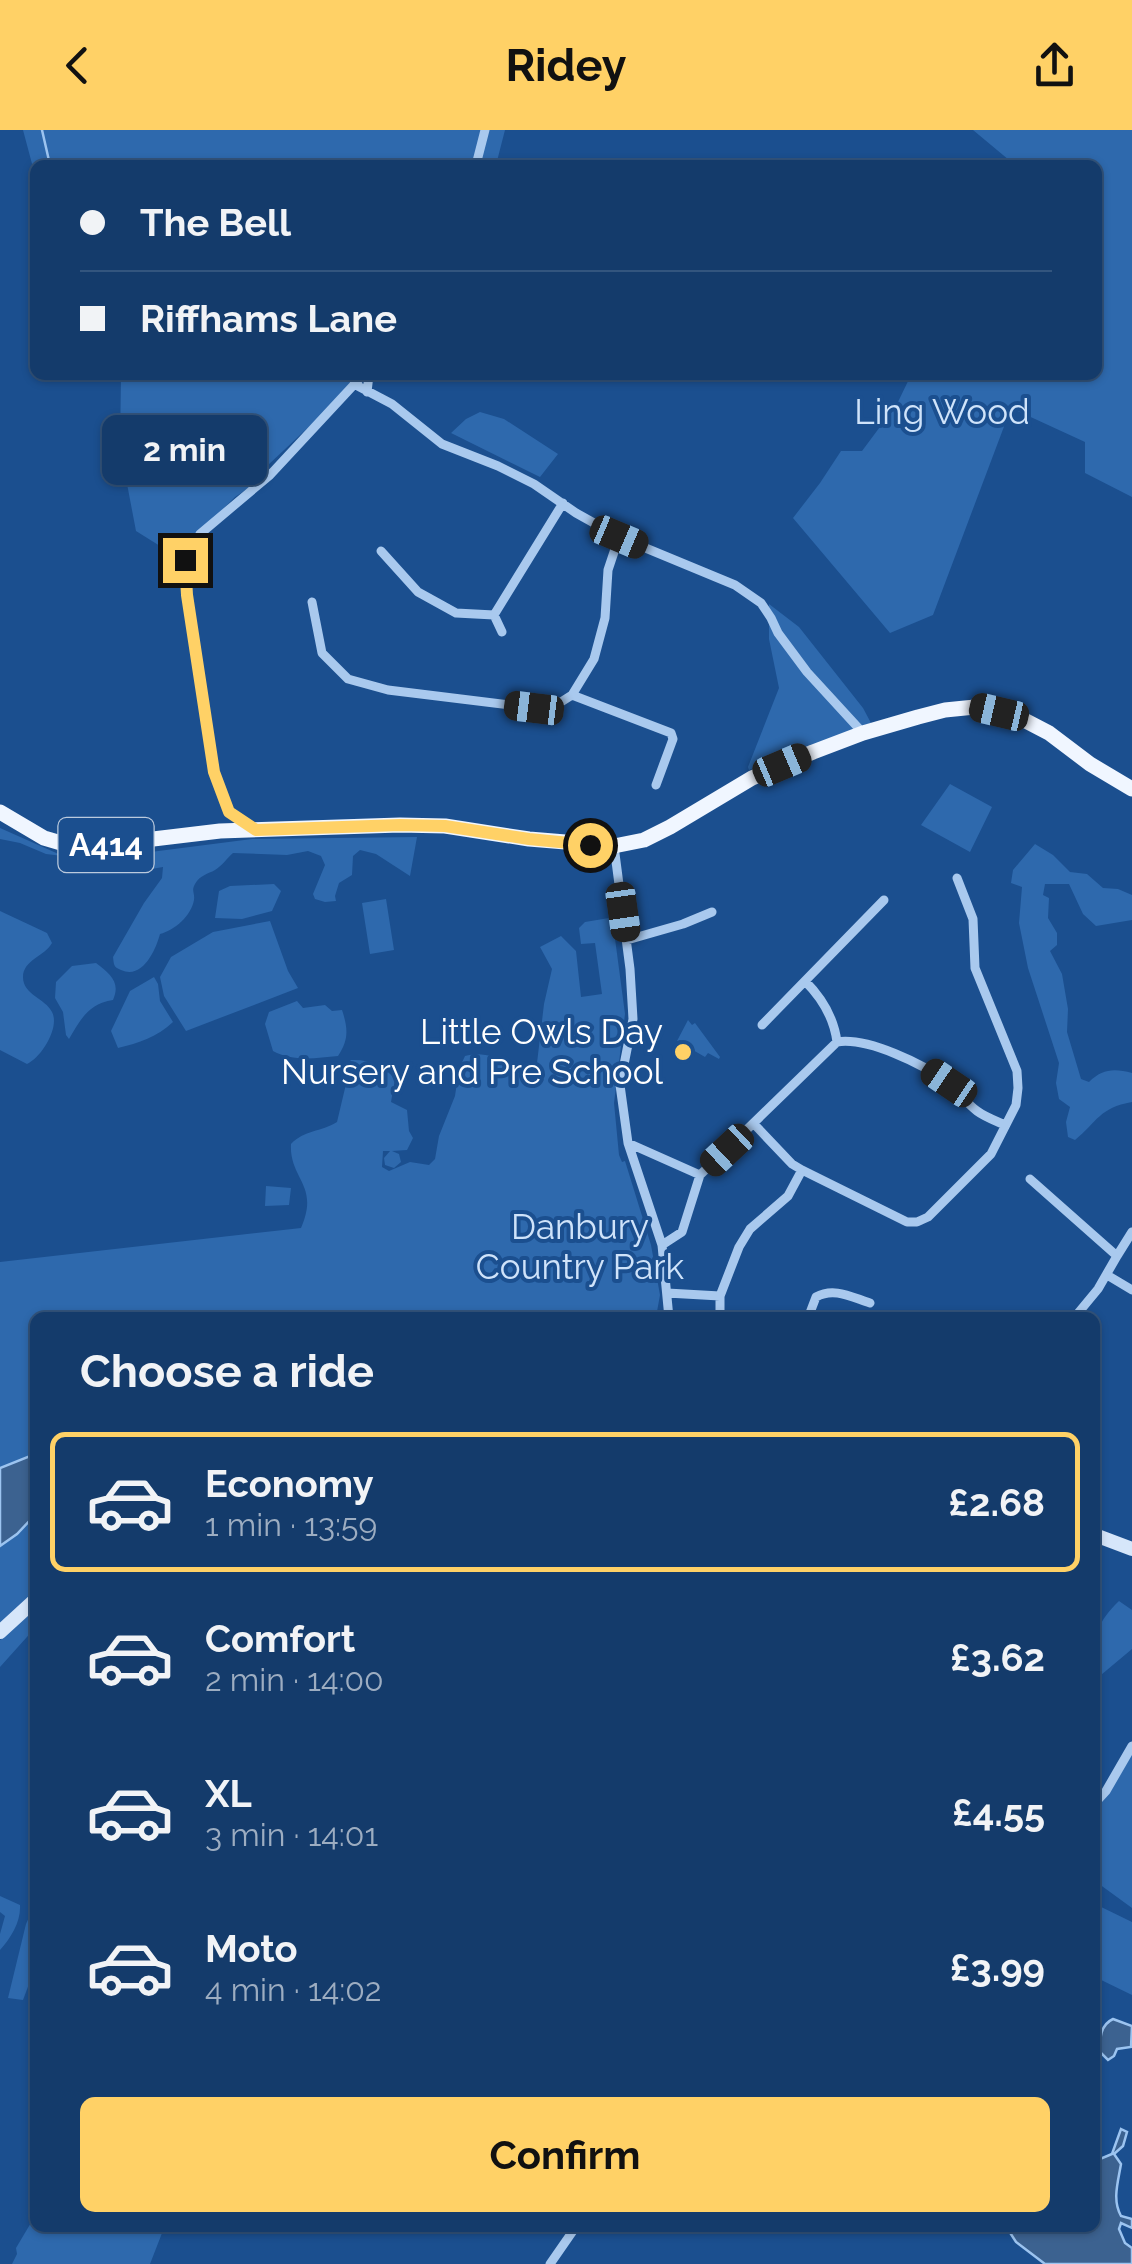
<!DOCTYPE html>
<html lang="en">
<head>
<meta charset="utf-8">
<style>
  body { margin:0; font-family:Raleway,sans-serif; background:#1d4271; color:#f1f3f6; height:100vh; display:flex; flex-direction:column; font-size:38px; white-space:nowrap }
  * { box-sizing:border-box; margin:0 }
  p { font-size:32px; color:#9dadc1 }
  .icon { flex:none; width:55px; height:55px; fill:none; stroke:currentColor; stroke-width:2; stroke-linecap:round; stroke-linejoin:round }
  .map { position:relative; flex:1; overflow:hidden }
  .drawer { position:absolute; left:30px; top:1182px; width:1070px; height:920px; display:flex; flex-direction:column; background:#143b6b; border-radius:15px; box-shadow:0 2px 8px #0004,0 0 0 2px #33557e }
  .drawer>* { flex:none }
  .top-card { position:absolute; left:30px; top:30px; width:1072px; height:220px; border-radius:15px; box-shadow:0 2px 8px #0004,0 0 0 2px #33557e; display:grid; align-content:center; height:220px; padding:0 50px; background:#143b6b }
  .end { position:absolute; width:45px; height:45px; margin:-22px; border:12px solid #ffd166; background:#111; box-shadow:0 0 0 5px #111 }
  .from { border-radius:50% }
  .bubble { position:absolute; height:70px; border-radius:15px; background:#143b6b; box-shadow:0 2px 8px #0004,0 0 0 2px #33557e; font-size:32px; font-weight:700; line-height:70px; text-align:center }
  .car { position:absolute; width:30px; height:60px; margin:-30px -15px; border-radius:12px; box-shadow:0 0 8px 2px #0007; background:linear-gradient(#222 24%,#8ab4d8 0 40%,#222 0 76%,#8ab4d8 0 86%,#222 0) }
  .top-card b { display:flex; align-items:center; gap:35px; height:95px; font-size:38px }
  .top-card b+b { border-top:2px solid #33557e }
  .top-card i { width:25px; height:25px; background:#f1f3f6 }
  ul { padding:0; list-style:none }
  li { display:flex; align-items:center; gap:30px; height:140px; margin:0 20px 15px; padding:0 30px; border:5px solid transparent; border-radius:15px }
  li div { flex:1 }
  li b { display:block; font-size:38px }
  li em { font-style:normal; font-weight:700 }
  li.current { border-color:#ffd166 }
  li>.icon { width:90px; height:90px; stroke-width:1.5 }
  h2 { padding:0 50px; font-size:45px; line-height:120px }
  .primary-button { display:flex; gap:20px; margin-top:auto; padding:20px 50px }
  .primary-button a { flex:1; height:115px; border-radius:15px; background:#ffd166; color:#111; font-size:40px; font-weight:700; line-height:115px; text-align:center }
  header { display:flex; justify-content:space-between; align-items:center; height:130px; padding:0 50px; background:#ffd166; color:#111; font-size:45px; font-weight:700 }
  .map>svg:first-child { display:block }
  .green { fill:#2e69ad }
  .water { fill:#3c6290; stroke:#9cc4f0; stroke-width:2.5 }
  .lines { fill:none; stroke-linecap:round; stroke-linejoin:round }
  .stream { stroke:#9cc4f0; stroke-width:2.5 }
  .street { stroke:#a9c9ee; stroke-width:9 }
  .secondary { stroke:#d6e6fa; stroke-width:14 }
  .primary { stroke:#f0f6ff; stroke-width:15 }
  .route { stroke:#ffd166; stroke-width:12 }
  .poi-dot { fill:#ffd166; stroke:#1b4f8f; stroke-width:4 }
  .labels { text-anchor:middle; stroke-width:8; stroke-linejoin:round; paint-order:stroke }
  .shield { fill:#1b4f8f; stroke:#bbcadd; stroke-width:2.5 }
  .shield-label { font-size:32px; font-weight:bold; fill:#fff }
  .park-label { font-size:35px; fill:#cfe3fa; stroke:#1b4f8f }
  .poi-label { font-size:35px; fill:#fff; stroke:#1b4f8f; text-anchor:end }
</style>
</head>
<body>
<header><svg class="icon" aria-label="back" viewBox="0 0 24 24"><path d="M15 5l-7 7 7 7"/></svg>Ridey<svg class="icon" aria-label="share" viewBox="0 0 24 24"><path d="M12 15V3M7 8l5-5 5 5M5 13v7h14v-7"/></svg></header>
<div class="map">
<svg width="1132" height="2134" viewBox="0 0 1132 2134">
  <rect width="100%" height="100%" fill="#1b4f8f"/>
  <path class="green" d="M23 0H505L496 35H35V45Z
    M973 0H1132V367L1085 343V312L1011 278 933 485 890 503 793 388 820 353 841 321H862L897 274 911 245H1098V35H1015Z
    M121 245H364L267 336 268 339 259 351 235 367 176 426 136 401 120 317Z
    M480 282 504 289 558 324 540 347 451 303 466 289Z
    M769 474 799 497 863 578 871 593 749 640 748 637 779 558 769 509Z
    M950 654 992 677 970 722 921 695Z
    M0 698 63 726 96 729 252 709 417 707 410 746 376 724 360 720 353 726 352 745 339 753 335 766 336 771 325 772 315 769 313 764 325 735 321 726 308 721 287 725 233 723C227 728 222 736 215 740 208 744 200 745 195 754 191 761 195 762 194 770 191 786 175 800 160 804 156 819 143 850 121 840 113 837 114 834 113 827L144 773 162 748 163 737 140 741 105 731 46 724 20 713 0 709Z
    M1035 714 1053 725 1070 742 1087 744 1103 758 1118 759 1132 765V790L1096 796 1083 784 1069 754H1045L1043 765 1049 768 1048 788 1057 803V815L1050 821 1062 844 1068 879 1067 902 1081 949 1089 952C1102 939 1114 938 1132 943V972C1099 978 1098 991 1075 1010L1068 1007 1066 992 1070 977 1059 969 1056 953 1059 933 1028 838 1019 793 1022 757 1011 753 1013 740Z
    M274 754 281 761 272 781 242 789 215 788 219 761 230 756Z
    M386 769 394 820 370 824 362 773Z
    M0 781 47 803 52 813C45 826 23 830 23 847 23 865 45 868 52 882 60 897 42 927 27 934L0 920Z
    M609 782 612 786 625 884 614 973 619 1025 622 1032 625 1031 651 1115 660 1165 656 1187 35 1188V1465L0 1498V1132L301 1098C320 1055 289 1049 291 1014 304 1000 321 1002 337 992L346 954 345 936 351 930C369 929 384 936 395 949L391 972 407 980 409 1001 413 1008 407 1020 392 1021 399 1024 401 1032 394 1038 385 1035 384 1028 390 1021H383L382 1037 389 1041 410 1032 429 1035 435 1029 439 1006 455 966 459 939 465 926C488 919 510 935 533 936L537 933 544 874 552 839 540 817 561 806 576 821 581 867 602 864 595 813 581 814 579 798 585 792 609 788Z
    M270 791 288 841 298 858 186 901 164 866 160 847 171 827 213 802Z
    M96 833C110 844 121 852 113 870 88 874 81 889 69 909L66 905 63 882 55 868 56 852 72 836Z
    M154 847 158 854 160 871 173 892C157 907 139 913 118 918L111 901 130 861Z
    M297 871 303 878 325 875 332 881 342 880C348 898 349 910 338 926 316 928 293 932 273 921L265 894 269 882Z
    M688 890 692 895 695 893 720 927 719 929 708 923 705 927 686 916V913L680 910 677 911Z
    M266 1056 291 1058 289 1075 265 1076Z
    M1119 1471 1132 1480V1519L1095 1550C1095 1513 1090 1499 1119 1471Z
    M35 1477V1498L0 1537V1510Z
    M1132 1623V1778L1095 1751V1682Z
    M0 1766 20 1775C21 1792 11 1808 0 1820V1804L5 1786 0 1782Z
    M35 1774V1838L23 1870 8 1868 26 1794Z
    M1095 1774 1132 1792V1865L1095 1847Z
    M35 2086V2098H164L150 2134H12L17 2124 16 2118Z"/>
  <path class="water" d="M35 1324V1385L17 1404 0 1416V1338Z
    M1113 1889 1132 1896 1131 1917 1117 1919 1114 1926 1108 1930 1100 1922C1100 1908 1100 1895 1113 1889Z
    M1121 1999 1127 2002 1123 2016 1114 2024 1121 2034C1118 2052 1112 2070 1121 2086L1132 2089V2098L1121 2093 1119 2099 1125 2113 1132 2118V2134H1045L1016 2112 1007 2098H1095V2031L1112 2024Z"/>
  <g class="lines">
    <path class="stream" d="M42 0 50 35"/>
    <path class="street" d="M476 35 485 0
      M354 254 392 274 442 314 498 336 534 354 576 383 619 407 735 455 761 473 771 488 778 503 807 542 863 603
      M367 262 369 245
      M381 421 418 462 456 483 494 485 563 373
      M312 472 322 523 348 549 388 560 534 578 561 572 572 565 594 529 605 488 608 440 619 407
      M494 485 502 502
      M572 565 671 603 673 609 656 655
      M252 697 229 681 214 642 187 465 185 430 200 404 270 345 363 245
      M614 716 630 839 633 889 620 955 628 1013 662 1115 669 1188
      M627 810 683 794 712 782
      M805 851C822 868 834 888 837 912
      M762 895 884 770
      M754 994 792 1034 802 1040 907 1092H917L928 1087 991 1024 1016 975 1018 958 1017 941 975 838 973 789 957 748
      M628 1013 700 1045
      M1030 1049 1117 1126 1098 1159 1074 1188
      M662 1115 682 1102 700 1045 837 912C867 907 924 934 948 953 958 961 966 973 977 981 985 987 996 991 1005 995
      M1117 1126 1132 1102
      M1107 1145 1132 1160
      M667 1163 720 1166
      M720 1188V1166L739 1117 750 1099 788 1066 802 1040
      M808 1188 816 1167C834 1157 851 1167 870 1173
      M1095 1673 1106 1661 1132 1616
      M550 2134 575 2098"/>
    <path class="secondary" d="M1095 1405 1132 1419
      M0 1502 35 1470"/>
    <path class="primary" d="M0 682 44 708 78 718 220 701 400 695 445 696 529 709 614 716 644 710 670 697 752 648 813 622 863 603 918 587 945 580 975 577 1026 591 1049 603 1090 634 1132 659"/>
  </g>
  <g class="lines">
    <path class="route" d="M185 430 187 465 214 642 229 682 256 700 400 695 445 696 529 709 590 715"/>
  </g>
  <circle class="poi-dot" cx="683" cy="922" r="10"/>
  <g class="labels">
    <rect class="shield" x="58.5" y="688" width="95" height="54" rx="8"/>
    <g class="shield-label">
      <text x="106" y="726">A414</text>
    </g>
    <g class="park-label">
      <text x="942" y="294">Ling Wood</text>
      <text x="580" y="1109">Danbury<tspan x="580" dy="40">Country Park</tspan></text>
    </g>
    <g class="poi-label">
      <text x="663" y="914">Little Owls Day<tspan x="663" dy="40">Nursery and Pre School</tspan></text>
    </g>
  </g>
</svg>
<i class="end from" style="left:590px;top:715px"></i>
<i class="end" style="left:185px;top:430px"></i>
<div class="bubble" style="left:102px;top:285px;width:165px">2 min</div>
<i class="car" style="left:619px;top:407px;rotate:113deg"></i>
<i class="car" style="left:534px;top:578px;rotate:277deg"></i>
<i class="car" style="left:999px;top:582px;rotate:283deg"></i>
<i class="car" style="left:782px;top:635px;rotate:67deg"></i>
<i class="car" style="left:623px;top:782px;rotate:172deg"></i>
<i class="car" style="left:949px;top:953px;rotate:304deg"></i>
<i class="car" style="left:727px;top:1020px;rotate:227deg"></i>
<div class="top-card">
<b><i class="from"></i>The Bell</b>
<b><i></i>Riffhams Lane</b>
</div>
<section class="drawer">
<h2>Choose a ride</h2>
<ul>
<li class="current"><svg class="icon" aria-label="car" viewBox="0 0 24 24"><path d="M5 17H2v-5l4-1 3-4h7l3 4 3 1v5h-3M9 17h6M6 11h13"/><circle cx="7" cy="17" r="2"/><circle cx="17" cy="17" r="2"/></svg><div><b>Economy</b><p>1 min · 13:59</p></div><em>£2.68</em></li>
<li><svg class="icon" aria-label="car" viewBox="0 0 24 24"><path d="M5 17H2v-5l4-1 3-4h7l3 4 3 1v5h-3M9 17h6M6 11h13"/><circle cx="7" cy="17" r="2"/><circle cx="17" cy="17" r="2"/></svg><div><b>Comfort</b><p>2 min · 14:00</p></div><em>£3.62</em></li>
<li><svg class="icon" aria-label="car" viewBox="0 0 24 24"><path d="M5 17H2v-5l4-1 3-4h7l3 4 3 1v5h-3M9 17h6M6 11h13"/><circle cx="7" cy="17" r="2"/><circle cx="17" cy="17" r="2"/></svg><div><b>XL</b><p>3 min · 14:01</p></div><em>£4.55</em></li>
<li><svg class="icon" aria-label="car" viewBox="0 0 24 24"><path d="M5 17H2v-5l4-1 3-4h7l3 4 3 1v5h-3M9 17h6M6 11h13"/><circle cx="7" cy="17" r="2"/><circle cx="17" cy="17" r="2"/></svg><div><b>Moto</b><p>4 min · 14:02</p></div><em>£3.99</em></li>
</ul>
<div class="primary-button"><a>Confirm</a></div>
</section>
</div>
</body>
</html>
